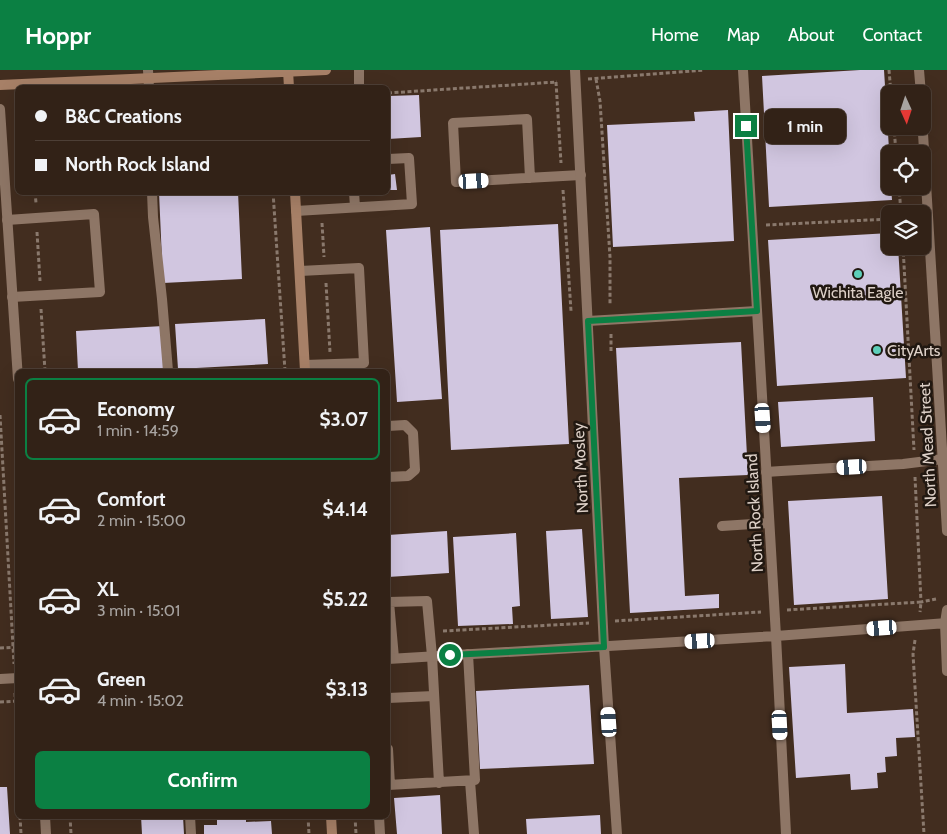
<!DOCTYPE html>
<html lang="en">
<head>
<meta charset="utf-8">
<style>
  body { margin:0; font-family:Cabin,sans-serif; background:#3a2a20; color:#f1f3f6; height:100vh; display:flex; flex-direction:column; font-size:19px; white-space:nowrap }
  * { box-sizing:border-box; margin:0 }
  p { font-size:16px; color:#a8a4a1 }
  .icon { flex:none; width:28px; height:28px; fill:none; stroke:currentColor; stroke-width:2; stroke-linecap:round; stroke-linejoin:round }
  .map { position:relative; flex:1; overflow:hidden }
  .panel { position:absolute; left:15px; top:299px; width:375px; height:450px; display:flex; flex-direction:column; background:#322217; border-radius:8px; box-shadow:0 5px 20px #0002,0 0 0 1px #4d3f36 }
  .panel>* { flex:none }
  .top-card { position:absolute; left:15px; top:15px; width:375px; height:110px; border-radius:8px; box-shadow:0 5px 20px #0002,0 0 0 1px #4d3f36; display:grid; align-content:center; height:110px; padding:0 20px; background:#322217 }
  .needle { width:32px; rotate:177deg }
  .buttons { position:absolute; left:881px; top:15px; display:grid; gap:10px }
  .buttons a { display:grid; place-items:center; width:50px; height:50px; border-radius:8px; background:#322217; box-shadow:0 5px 20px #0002,0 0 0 1px #4d3f36; font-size:25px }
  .end { position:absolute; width:22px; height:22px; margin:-11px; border:6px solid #0b8043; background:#fff; box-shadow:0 0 0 2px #fff }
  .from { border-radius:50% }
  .bubble { position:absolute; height:35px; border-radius:8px; background:#322217; box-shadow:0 5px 20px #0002,0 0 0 1px #4d3f36; font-size:16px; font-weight:700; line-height:35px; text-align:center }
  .car { position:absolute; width:15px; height:30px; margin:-15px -8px; border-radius:6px; box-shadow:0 0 4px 1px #0007; background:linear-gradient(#fff 24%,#345 0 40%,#fff 0 76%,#345 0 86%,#fff 0) }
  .top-card b { display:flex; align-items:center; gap:18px; height:48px; font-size:19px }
  .top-card b+b { border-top:1px solid #4d3f36 }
  .top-card i { width:12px; height:12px; background:#f1f3f6 }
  ul { padding:9px 0 0; list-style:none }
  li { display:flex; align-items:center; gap:15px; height:82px; margin:0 10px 8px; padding:0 10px; border:2px solid transparent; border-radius:8px }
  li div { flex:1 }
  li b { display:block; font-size:19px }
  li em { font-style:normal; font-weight:700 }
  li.on { border-color:#0b8043 }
  li>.icon { width:45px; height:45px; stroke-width:1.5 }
  .button { display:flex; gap:10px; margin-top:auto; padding:10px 20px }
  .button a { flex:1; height:58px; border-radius:8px; background:#0b8043; color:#fff; font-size:20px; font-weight:700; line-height:58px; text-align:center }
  header { display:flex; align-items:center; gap:30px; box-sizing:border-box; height:70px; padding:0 25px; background:#0b8043; color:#fff }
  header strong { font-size:24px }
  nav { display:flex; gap:28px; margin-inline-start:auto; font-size:18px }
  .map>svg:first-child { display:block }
  .building { fill:#d1c6e0 }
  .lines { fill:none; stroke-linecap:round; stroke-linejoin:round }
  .path { stroke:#8a796d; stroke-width:3; stroke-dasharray:4 2.5; stroke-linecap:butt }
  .lane { stroke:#8e7666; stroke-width:10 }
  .street { stroke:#8e7666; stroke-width:10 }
  .secondary { stroke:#a78067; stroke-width:10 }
  .route { stroke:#0b8043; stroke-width:6 }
  .poi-dot { fill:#5dceb9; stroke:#211811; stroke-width:2 }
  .labels { text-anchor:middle; stroke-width:5; stroke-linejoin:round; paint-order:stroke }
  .poi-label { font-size:16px; fill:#ddd0c7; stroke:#211811 }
  .street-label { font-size:16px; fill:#ddd0c7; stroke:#211811 }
</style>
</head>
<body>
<header>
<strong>Hoppr</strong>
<nav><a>Home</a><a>Map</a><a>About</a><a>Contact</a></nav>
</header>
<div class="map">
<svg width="947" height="764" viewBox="0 0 947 764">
  <rect width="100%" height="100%" fill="#422d1f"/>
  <path class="building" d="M860 0H884L890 95V116H891L892 130 769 137 762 6Z
    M419 25 421 67 388 69V26Z
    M728 40 734 171 613 177 607 55 695 51 694 42Z
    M395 104 397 120H388V105Z
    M159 122H238L242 209 163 213Z
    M558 154 569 374 451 380 440 160Z
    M430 157 442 329 397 332 386 160Z
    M890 163V176H898L906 308 777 316 768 170Z
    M265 249 268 294 178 299 175 254Z
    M163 256 165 301H78L76 261Z
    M741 272 748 405 679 408 685 526 719 524V538L630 543 616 278Z
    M873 327 875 371 781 377 778 332Z
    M882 426 888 529 794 535 788 431Z
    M582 459 588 547 551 549 546 461Z
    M447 461 449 503 388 507V465Z
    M516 463 520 536 512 537 513 554 458 556 453 467Z
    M845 594 847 643 913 639 915 667 896 668 897 686 885 687 886 702 877 703 878 718 851 720 850 704 796 708 789 597Z
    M589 615 594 694 480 699 476 621Z
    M0 717H7L10 764H0Z
    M440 725 442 764H397L394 728Z
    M600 745 601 764H527L526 749Z
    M141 746H183L184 764H142Z
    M217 746H246V752L271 751 272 764H204V755H217Z"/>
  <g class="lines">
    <path class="path" d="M889 0 891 24
      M588 9 704 0
      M596 9 600 31 610 187V235
      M556 12 561 93
      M388 23 557 12
      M894 56 896 84
      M899 116 901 144
      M563 120 571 241
      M35 122 36 133
      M273 122 285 301
      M322 153 324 187
      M766 155 890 149
      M37 162 40 211
      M903 176 914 380
      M326 213 330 282
      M41 239 45 301
      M611 264V281
      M0 345 14 594
      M915 407 921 532 936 529
      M787 540 921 532 920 542
      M615 551 761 542
      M443 561 589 553
      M915 570 913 584 924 764
      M0 578 18 577
      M15 623 18 689
      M0 632 18 631
      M20 746 21 764
      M70 746 71 764
      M308 746 309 764
      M355 746 356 764"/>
    <path class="lane" d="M148 0 149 18
      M359 0V18
      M530 108 527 49 453 53 456 112 581 105
      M152 122 153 147 162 229 168 301
      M354 122 355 137
      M296 141 412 134 409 88 388 89
      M7 150 94 144 100 222 12 227
      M300 201 359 198 364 293 305 295
      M588 251 757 241
      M388 356 405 355 413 363 415 400 408 406 388 407
      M766 402 781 401 903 394 943 389
      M722 456 769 453
      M388 532H389L394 588
      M389 532 427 531 432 586 439 713
      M388 628 434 626
      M388 679 390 715
      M470 711 474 764
      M388 715 475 710 468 584
      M190 746 191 764
      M379 746 380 764"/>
    <path class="street" d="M575 0 604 577 617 764
      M743 0 776 566 786 764
      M919 0 921 24
      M0 39 18 309
      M922 47 947 461
      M947 540 945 553 947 601
      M388 589 776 566 947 553
      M0 609 18 608
      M45 746 46 764"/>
    <path class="secondary" d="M288 0 289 18
      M0 15 326 0
      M295 122 305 301
      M331 746 332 764"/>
  </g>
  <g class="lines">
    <path class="route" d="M450 585 604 577 588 251 757 241 746 56"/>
  </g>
  <g class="poi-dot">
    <circle cx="858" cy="204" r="5"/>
    <circle cx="877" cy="280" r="5"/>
  </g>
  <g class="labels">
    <g class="poi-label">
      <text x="858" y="228">Wichita Eagle</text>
      <text x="887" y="286" text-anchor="start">CityArts</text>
    </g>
    <g class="street-label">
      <text transform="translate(927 375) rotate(-93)" y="6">North Mead Street</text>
      <text transform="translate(580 398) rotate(-93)" y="6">North Mosley</text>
      <text transform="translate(754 443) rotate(-93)" y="6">North Rock Island</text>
    </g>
  </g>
</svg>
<div class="buttons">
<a><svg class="needle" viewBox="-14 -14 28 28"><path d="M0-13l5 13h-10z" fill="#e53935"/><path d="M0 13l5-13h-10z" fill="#a8a4a1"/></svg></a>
<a><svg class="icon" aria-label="locate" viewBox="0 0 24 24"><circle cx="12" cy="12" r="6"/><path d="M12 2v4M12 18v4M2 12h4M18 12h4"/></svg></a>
<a><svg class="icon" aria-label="layers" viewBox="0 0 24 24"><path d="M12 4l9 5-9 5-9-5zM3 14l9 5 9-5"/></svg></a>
</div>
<i class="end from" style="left:450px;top:585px"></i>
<i class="end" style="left:746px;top:56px"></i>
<div class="bubble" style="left:764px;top:39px;width:82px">1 min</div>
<i class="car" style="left:474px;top:111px;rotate:87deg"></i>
<i class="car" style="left:763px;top:348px;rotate:176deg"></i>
<i class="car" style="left:852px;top:397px;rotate:267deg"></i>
<i class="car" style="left:882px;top:558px;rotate:266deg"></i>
<i class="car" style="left:700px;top:571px;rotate:267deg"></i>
<i class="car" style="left:609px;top:652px;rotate:356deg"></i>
<i class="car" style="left:780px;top:655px;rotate:177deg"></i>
<div class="top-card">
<b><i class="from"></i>B&amp;C Creations</b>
<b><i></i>North Rock Island</b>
</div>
<section class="panel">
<ul>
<li class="on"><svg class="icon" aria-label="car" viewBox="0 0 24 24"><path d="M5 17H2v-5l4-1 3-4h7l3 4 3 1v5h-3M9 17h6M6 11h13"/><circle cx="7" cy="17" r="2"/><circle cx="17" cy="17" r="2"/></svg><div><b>Economy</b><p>1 min · 14:59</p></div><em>$3.07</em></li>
<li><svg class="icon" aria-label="car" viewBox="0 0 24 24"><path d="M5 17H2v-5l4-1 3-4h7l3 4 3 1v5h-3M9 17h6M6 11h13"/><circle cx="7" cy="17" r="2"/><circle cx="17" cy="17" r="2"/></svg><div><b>Comfort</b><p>2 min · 15:00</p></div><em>$4.14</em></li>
<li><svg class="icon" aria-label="car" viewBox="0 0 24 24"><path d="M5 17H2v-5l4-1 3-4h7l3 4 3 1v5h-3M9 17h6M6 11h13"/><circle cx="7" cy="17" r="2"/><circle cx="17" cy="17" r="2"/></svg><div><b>XL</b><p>3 min · 15:01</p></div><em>$5.22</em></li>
<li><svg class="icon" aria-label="car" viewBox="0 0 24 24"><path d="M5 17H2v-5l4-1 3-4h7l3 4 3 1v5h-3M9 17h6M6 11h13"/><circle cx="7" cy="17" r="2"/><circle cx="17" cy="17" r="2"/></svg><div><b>Green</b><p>4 min · 15:02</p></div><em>$3.13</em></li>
</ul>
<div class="button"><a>Confirm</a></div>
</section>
</div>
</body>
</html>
